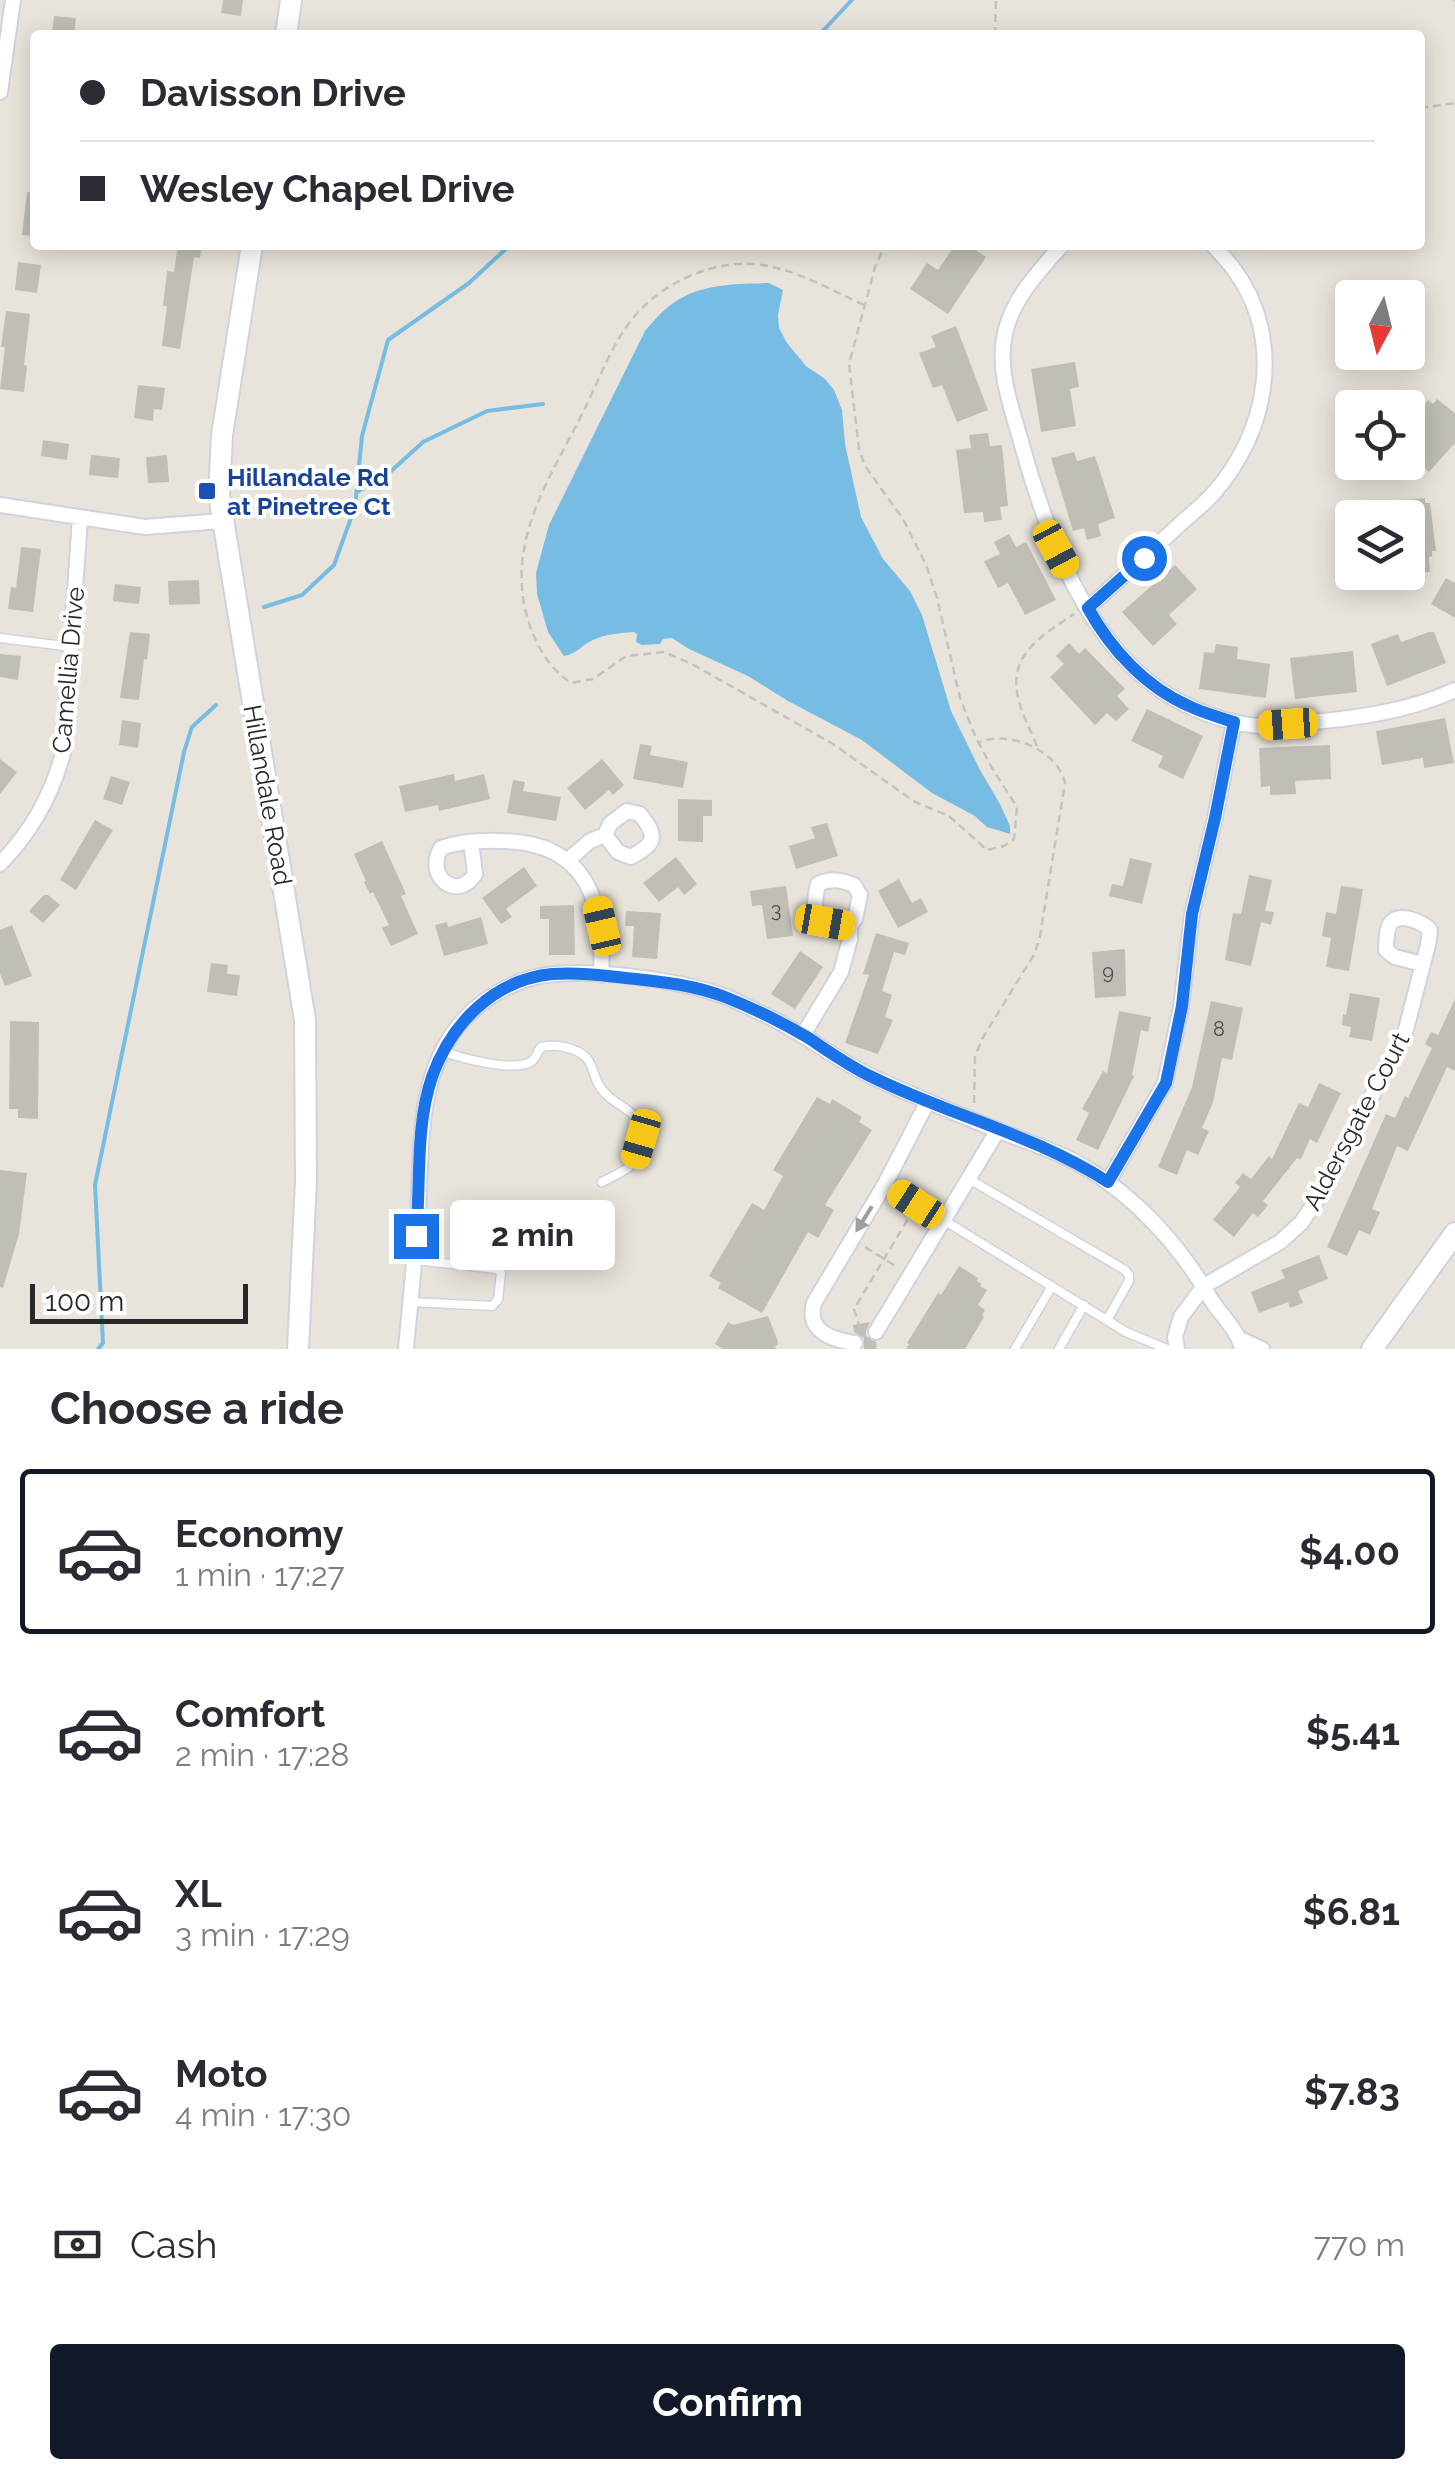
<!DOCTYPE html>
<html lang="en">
<head>
<meta charset="utf-8">
<style>
  body { margin:0; font-family:Raleway,sans-serif; background:#f2f2f3; color:#2b2b33; height:100vh; display:flex; flex-direction:column; font-size:38px; white-space:nowrap }
  * { box-sizing:border-box; margin:0 }
  p { font-size:32px; color:#7c7c81 }
  .icon { flex:none; width:55px; height:55px; fill:none; stroke:currentColor; stroke-width:2; stroke-linecap:round; stroke-linejoin:round }
  .map { position:relative; height:1349px; overflow:hidden }
  .drawer { display:flex; flex-direction:column; background:#fff; flex:1 }
  .drawer>* { flex:none }
  .guide { position:absolute; left:30px; top:30px; width:1395px; height:220px; border-radius:10px; box-shadow:0 5px 25px #0003; display:grid; align-content:center; height:220px; padding:0 50px; background:#fff }
  .needle { width:65px; rotate:187deg }
  .fabs { position:absolute; left:1335px; top:280px; display:grid; gap:20px }
  .fabs a { display:grid; place-items:center; width:90px; height:90px; border-radius:10px; background:#fff; box-shadow:0 5px 25px #0003; font-size:50px }
  .scale { position:absolute; left:30px; bottom:25px; width:218px; box-sizing:border-box; padding-left:10px; border:5px solid #282828; border-top:0; font-size:28px; line-height:35px; white-space:nowrap; color:#282828; -webkit-text-stroke:8px #fff; paint-order:stroke }
  .end { position:absolute; width:45px; height:45px; margin:-22px; border:12px solid #1a73e8; background:#fff; box-shadow:0 0 0 5px #fff }
  .from { border-radius:50% }
  .bubble { position:absolute; height:70px; border-radius:10px; background:#fff; box-shadow:0 5px 25px #0003; font-size:32px; font-weight:700; line-height:70px; text-align:center }
  .car { position:absolute; width:30px; height:60px; margin:-30px -15px; border-radius:12px; box-shadow:0 0 8px 2px #0007; background:linear-gradient(#f5c518 24%,#345 0 40%,#f5c518 0 76%,#345 0 86%,#f5c518 0) }
  .guide b { display:flex; align-items:center; gap:35px; height:95px; font-size:38px }
  .guide b+b { border-top:2px solid #e1e1e2 }
  .guide i { width:25px; height:25px; background:#2b2b33 }
  ul { padding:0; list-style:none }
  li { display:flex; align-items:center; gap:30px; height:165px; margin:0 20px 15px; padding:0 30px; border:5px solid transparent; border-radius:10px }
  li div { flex:1 }
  li b { display:block; font-size:38px }
  li em { font-style:normal; font-weight:700 }
  li.selected { border-color:#111827 }
  li>.icon { width:90px; height:90px; stroke-width:1.5 }
  h2 { padding:0 50px; font-size:45px; line-height:120px }
  .pay { display:flex; align-items:center; gap:25px; height:110px; padding:0 50px; font-size:38px }
  .pay p { margin-inline-start:auto }
  .primary-button { display:flex; gap:20px; margin-top:auto; padding:20px 50px }
  .primary-button a { flex:1; height:115px; border-radius:10px; background:#111827; color:#fff; font-size:40px; font-weight:700; line-height:115px; text-align:center }
  .map>svg:first-child { display:block }
  .water { fill:#77bce2 }
  .lines { fill:none; stroke-linecap:round; stroke-linejoin:round }
  .stream { stroke:#77bce2; stroke-width:4 }
  .building { fill:#c1beb7 }
  .lane-casing { stroke:#d0d2df; stroke-width:11 }
  .street-casing { stroke:#d0d2df; stroke-width:18 }
  .secondary-casing { stroke:#d0d2df; stroke-width:24 }
  .path { stroke:#c3c3c3; stroke-width:2.5; stroke-dasharray:8 5; stroke-linecap:butt }
  .lane { stroke:#fff; stroke-width:8 }
  .street { stroke:#fff; stroke-width:14 }
  .secondary { stroke:#fff; stroke-width:20 }
  .oneway { fill:#9e9e9e }
  .route { stroke:#1a73e8; stroke-width:12 }
  .transit-dot { fill:#1a4fb4; stroke:#fff; stroke-width:4 }
  .labels { text-anchor:middle; stroke-width:8; stroke-linejoin:round; paint-order:stroke }
  .number-label { font-size:20px; fill:#4e4e4c }
  .transit-label { font-size:25px; font-weight:bold; fill:#164399; stroke:#fff; text-anchor:start }
  .street-label { font-size:25px; fill:#282828; stroke:#fff }
</style>
</head>
<body>
<div class="map">
<svg width="1455" height="1349" viewBox="0 0 1455 1349">
  <rect width="100%" height="100%" fill="#e9e4db"/>
  <path class="water" d="M769 283 783 290 778 315 779 328 787 343 806 366 825 379 834 390 842 410 845 444 861 517 883 559 910 591 922 615 951 711 980 770 1000 804 1010 826V834L987 827 975 816 932 793 862 740 788 701 748 676 689 649 672 638 663 639 660 644 642 645 636 642 637 634 634 632C620 633 606 634 593 640 582 645 576 654 564 656L548 632 537 594 536 573 549 525 645 331C652 323 659 314 668 307 697 283 733 284 769 283Z"/>
  <g class="lines">
    <path class="stream" d="M819 35 852 0
      M357 492 388 474 423 442 487 411 543 404
      M264 607 302 595 334 565 355 507 362 436 388 340 469 283 510 245
      M98 1349 103 1343 95 1185 184 752 192 727 216 705"/>
  </g>
  <path class="building" d="M223 0H243L241 16 221 13Z
    M54 16 76 18 74 35H52Z
    M27 192 35 193V236L22 235Z
    M178 245H202L200 258 194 257 180 349 162 346 167 306H163L167 271 174 272Z
    M955 245H968L986 257 948 314 910 289 927 263 938 270Z
    M18 262 41 265 37 293 15 290Z
    M6 311 30 314 24 365 27 366 24 392 0 389 5 347H1Z
    M956 326 988 410 957 422 942 385 933 388 919 353 936 347 931 336Z
    M1075 362 1079 387 1070 389 1076 426 1041 432 1031 369Z
    M138 385 165 388 162 410 154 409 153 421 134 418Z
    M1437 399 1455 413V443L1429 472 1408 455V447L1424 427 1419 423 1424 416 1419 412 1428 400 1433 404Z
    M988 433 990 446 1002 445 1008 506 1000 507 1002 520 984 522 983 512 964 513 956 450 971 448 969 435Z
    M43 440 69 444 67 460 41 456Z
    M1074 452 1077 461 1095 456 1115 518 1098 524 1101 536 1087 540 1084 528 1073 531 1051 458Z
    M91 455 120 458 118 478 89 475Z
    M167 455 169 482 148 483 146 457Z
    M1425 498V503H1430L1436 551H1432V556L1429 557 1430 572 1412 574 1410 559H1408V518H1387L1386 502Z
    M1009 534 1016 547 1026 542 1056 600 1025 615 1008 583 998 588 984 561 1000 554 994 542Z
    M21 547 41 549 33 612 8 609 11 587 16 588Z
    M1175 565 1197 589 1169 615 1177 624 1153 646 1122 612Z
    M1446 578 1455 583V618L1431 604Z
    M199 580 200 604 169 605 168 581Z
    M115 584 141 587 139 604 113 601Z
    M130 632 150 634 147 660 144 659 139 700 120 698Z
    M1429 632H1434L1446 663 1387 686 1371 644 1398 634 1401 642Z
    M1069 643 1079 654 1085 648 1125 689 1117 696 1129 709 1116 721 1107 713 1095 725 1050 677 1064 664 1056 656Z
    M1216 644 1238 647 1237 659 1270 664 1266 698 1199 689 1204 652 1214 653Z
    M1353 651 1357 692 1295 699 1290 658Z
    M0 654 21 656 18 680 0 677Z
    M1147 709 1203 736 1183 779 1158 767 1163 756 1131 741Z
    M1445 718 1454 763 1424 768 1423 758 1382 765 1376 731Z
    M122 720 141 723 138 748 119 745Z
    M640 744 652 746 650 755 688 762 683 788 633 779Z
    M1330 745 1331 779 1295 781 1296 794 1270 795V786L1261 787 1259 748Z
    M0 759 17 772 0 794Z
    M602 759 624 785 613 795 609 790 585 810 567 788Z
    M454 774 455 781 484 774 490 799 439 811 438 805 405 812 399 786Z
    M111 776 130 782 122 805 103 799Z
    M513 780 525 782 523 791 561 797 556 821 507 813Z
    M678 799 712 800V816H703V842L678 841Z
    M95 820 113 830 76 890 60 880Z
    M827 823 838 856 796 869 789 846 815 838 811 827Z
    M382 841 406 894 401 896 418 934 391 946 382 928 389 925 373 892 370 894 364 882 366 881 354 854Z
    M676 857 697 884 684 895 678 887 659 902 643 883Z
    M1130 858 1152 863 1142 904 1109 896 1112 884 1123 886Z
    M524 867 537 886 506 909 512 917 501 924 482 898Z
    M1249 875 1272 880 1265 911 1274 912 1271 925 1261 922 1251 966 1225 960 1233 913 1241 914Z
    M899 879 912 903 921 898 928 912 898 928 878 891Z
    M786 886 793 936 767 939 762 905 752 906 750 891Z
    M1341 886 1363 889 1349 971 1326 967 1331 938 1322 936 1326 912 1336 914Z
    M44 895H48L60 905 43 923 29 911Z
    M574 905 575 955H549V919H540V906Z
    M626 911 661 913 657 959 632 957 634 926H625Z
    M481 917 488 944 444 956 435 925 447 922 448 927Z
    M12 925 32 976 5 986 0 974V930Z
    M876 933 909 943 905 955 894 952 882 991 892 995 885 1017 893 1020 878 1054 845 1043 869 975 863 974Z
    M1125 949 1126 996 1095 998 1092 952Z
    M800 951 823 967 795 1009 771 994Z
    M211 963 228 965 227 974 240 975 237 996 207 992Z
    M1350 993 1380 998 1372 1041 1349 1037 1351 1027 1342 1025 1343 1014 1346 1015Z
    M1455 999V1071L1447 1067 1408 1151 1397 1146 1372 1209 1380 1212 1370 1235 1359 1230 1347 1256 1327 1247 1386 1114 1395 1118 1405 1096 1408 1098 1432 1048 1425 1044 1431 1032 1438 1035Z
    M1211 1001 1243 1008 1232 1060 1222 1058 1213 1102 1202 1128 1209 1131 1198 1155 1187 1150 1177 1175 1158 1167 1192 1087Z
    M1119 1011 1151 1017 1148 1032 1141 1030 1132 1075 1134 1076 1098 1150 1076 1140 1089 1113 1082 1109 1103 1071 1107 1073Z
    M10 1021 39 1022 38 1119 18 1118V1109H9Z
    M1319 1083 1341 1093 1317 1143 1310 1139 1301 1159 1297 1158 1263 1201 1268 1205 1258 1217 1253 1213 1234 1237 1213 1220 1240 1187 1235 1183 1243 1173 1251 1179 1269 1156 1272 1159 1299 1103 1308 1107Z
    M817 1097 830 1104 832 1099 862 1117 859 1122 872 1130 825 1205 834 1210 818 1238 808 1232 762 1313 718 1288 721 1283 709 1276 752 1203 764 1210 783 1176 773 1170Z
    M0 1170 27 1173 19 1234 3 1288 0 1287Z
    M1319 1255 1328 1279 1298 1291 1303 1303 1290 1308 1288 1302 1259 1313 1251 1292 1285 1278 1281 1270Z
    M959 1266 978 1278 977 1281 982 1284 980 1286 987 1290 978 1305 985 1310 982 1315 984 1317 965 1349H906L909 1344 907 1343 938 1293 941 1295Z
    M768 1316 777 1339 778 1345 775 1346 776 1349H723L715 1344 728 1322 733 1325Z
    M870 1322 866 1331V1336L876 1342 877 1349H864V1338L854 1332 853 1325Z"/>
  <g class="lines">
    <g class="lane-casing">
      <path id="lane" d="M0 638 72 647
        M442 1051C460 1058 516 1073 532 1061 536 1057 538 1051 541 1047 550 1045 555 1045 564 1047 603 1056 584 1075 609 1097 617 1104 627 1108 634 1116 645 1129 642 1155 629 1167 621 1173 611 1177 602 1182
        M969 1179 1125 1270 1129 1275V1281L1107 1320
        M885 1184 1126 1332 1167 1349
        M410 1302 492 1306 498 1300 501 1273 497 1269 415 1260
        M1015 1349 1052 1286
        M1059 1349 1084 1305"/>
    </g>
    <g class="street-casing">
      <path id="street" d="M0 92 13 0
        M1062 245C1039 271 1013 298 1005 333 997 369 1010 403 1020 438 1045 529 1086 650 1175 699 1200 713 1233 725 1262 726 1274 727 1287 724 1300 723 1352 719 1407 712 1455 690
        M0 505 145 527 222 521
        M1088 608C1119 580 1149 553 1179 525 1190 515 1203 505 1213 494 1269 431 1285 338 1233 268 1227 260 1219 252 1213 245
        M471 842 475 874C458 902 424 877 441 848 460 841 482 840 502 841 587 842 605 902 601 975
        M568 860 590 841 605 835 610 824 627 811 640 814C658 837 656 843 631 857L618 852 605 835
        M0 864C32 831 53 794 64 749L80 518
        M803 1035 841 972 850 939V926L855 919 860 895 854 885C841 880 831 878 818 884 810 919 817 921 850 926
        M1108 1182 1165 1083 1181 1007 1192 914 1215 818 1234 722
        M876 1332 998 1130
        M1240 1339 1262 1349
        M855 1343C832 1340 806 1331 814 1303L885 1184 927 1103
        M406 1349C410 1304 415 1258 418 1213 422 1150 416 1076 460 1024 476 1005 498 990 522 981 569 963 677 979 724 996 738 1001 751 1009 765 1015 804 1033 837 1061 877 1079 918 1098 960 1115 1002 1132 1031 1143 1059 1152 1086 1168 1137 1198 1181 1247 1210 1298 1220 1315 1238 1329 1242 1349
        M1177 1349 1175 1337 1181 1317 1204 1286 1280 1242 1301 1223 1320 1195 1405 1033 1428 945 1430 930C1422 922 1399 911 1390 924 1386 931 1386 943 1386 950L1395 957 1422 964"/>
    </g>
    <g class="secondary-casing">
      <path id="secondary" d="M286 35 291 0
        M252 245 222 435 219 495 305 1020 306 1180 298 1349
        M1372 1349 1455 1233"/>
    </g>
    <path class="path" d="M1454 0 1455 1
      M995 35 996 0
      M1420 108 1455 103
      M864 305C822 286 776 257 728 265 695 270 664 286 641 309 615 335 601 376 585 408 549 481 501 546 531 629 540 652 551 669 571 683L593 679 626 656 664 652 692 664 833 744 915 802 949 816 987 850 1004 846 1014 839 1017 807 992 768 975 736 960 698 937 598 926 565 903 519 865 466 859 449 849 364 875 267 885 245
      M1037 746C1031 731 1023 717 1019 701 1006 656 1041 636 1074 614
      M974 1103 975 1057 982 1039 1035 953 1040 936 1065 783C1058 751 1011 730 980 742
      M865 1247 897 1267
      M860 1329 854 1309 911 1214"/>
    <use href="#lane" class="lane"/>
    <use href="#street" class="street"/>
    <use href="#secondary" class="secondary"/>
  </g>
  <defs><path id="oneway-solid" d="M-6-.8H1V-3.2L6.5 0L1 3.2V.8H-6Z" transform="scale(2.5)"/></defs>
  <use class="oneway" href="#oneway-solid" transform="translate(864 1219) rotate(122)"/>
  <g class="lines">
    <path class="route" d="M416 1236C421 1184 415 1127 432 1077 451 1024 493 980 552 974 580 972 608 976 636 979 665 982 697 986 725 997 753 1008 781 1022 807 1037 828 1051 849 1066 872 1077 949 1115 1035 1135 1108 1182L1166 1083 1182 1006 1192 914 1215 818 1234 722C1219 717 1203 713 1189 706 1145 687 1110 648 1088 608L1144 558"/>
  </g>
  <rect class="transit-dot" x="197" y="481" width="20" height="20" rx="5"/>
  <g class="labels">
    <g class="number-label">
      <text x="776" y="917">3</text>
      <text x="1108" y="979">9</text>
      <text x="1219" y="1036">8</text>
    </g>
    <g class="transit-label">
      <text x="227" y="486">Hillandale Rd<tspan x="227" dy="29">at Pinetree Ct</tspan></text>
    </g>
    <g class="street-label">
      <text transform="translate(68 670) rotate(-85)" y="9">Camellia Drive</text>
      <text transform="translate(268 795) rotate(80)" y="9">Hillandale Road</text>
      <text transform="translate(1356 1121) rotate(-62)" y="9">Aldersgate Court</text>
    </g>
  </g>
</svg>
<div class="fabs">
<a><svg class="needle" viewBox="-14 -14 28 28"><path d="M0-13l5 13h-10z" fill="#e53935"/><path d="M0 13l5-13h-10z" fill="#7c7c81"/></svg></a>
<a><svg class="icon" aria-label="locate" viewBox="0 0 24 24"><circle cx="12" cy="12" r="6"/><path d="M12 2v4M12 18v4M2 12h4M18 12h4"/></svg></a>
<a><svg class="icon" aria-label="layers" viewBox="0 0 24 24"><path d="M12 4l9 5-9 5-9-5zM3 14l9 5 9-5"/></svg></a>
</div>
<div class="scale">100 m</div>
<i class="end from" style="left:1144px;top:558px"></i>
<i class="end" style="left:416px;top:1236px"></i>
<div class="bubble" style="left:450px;top:1200px;width:165px">2 min</div>
<i class="car" style="left:1056px;top:549px;rotate:152deg"></i>
<i class="car" style="left:1288px;top:724px;rotate:266deg"></i>
<i class="car" style="left:825px;top:922px;rotate:100deg"></i>
<i class="car" style="left:602px;top:926px;rotate:347deg"></i>
<i class="car" style="left:641px;top:1139px;rotate:196deg"></i>
<i class="car" style="left:916px;top:1204px;rotate:303deg"></i>
<div class="guide">
<b><i class="from"></i>Davisson Drive</b>
<b><i></i>Wesley Chapel Drive</b>
</div>
</div>
<section class="drawer">
<h2>Choose a ride</h2>
<ul>
<li class="selected"><svg class="icon" aria-label="car" viewBox="0 0 24 24"><path d="M5 17H2v-5l4-1 3-4h7l3 4 3 1v5h-3M9 17h6M6 11h13"/><circle cx="7" cy="17" r="2"/><circle cx="17" cy="17" r="2"/></svg><div><b>Economy</b><p>1 min · 17:27</p></div><em>$4.00</em></li>
<li><svg class="icon" aria-label="car" viewBox="0 0 24 24"><path d="M5 17H2v-5l4-1 3-4h7l3 4 3 1v5h-3M9 17h6M6 11h13"/><circle cx="7" cy="17" r="2"/><circle cx="17" cy="17" r="2"/></svg><div><b>Comfort</b><p>2 min · 17:28</p></div><em>$5.41</em></li>
<li><svg class="icon" aria-label="car" viewBox="0 0 24 24"><path d="M5 17H2v-5l4-1 3-4h7l3 4 3 1v5h-3M9 17h6M6 11h13"/><circle cx="7" cy="17" r="2"/><circle cx="17" cy="17" r="2"/></svg><div><b>XL</b><p>3 min · 17:29</p></div><em>$6.81</em></li>
<li><svg class="icon" aria-label="car" viewBox="0 0 24 24"><path d="M5 17H2v-5l4-1 3-4h7l3 4 3 1v5h-3M9 17h6M6 11h13"/><circle cx="7" cy="17" r="2"/><circle cx="17" cy="17" r="2"/></svg><div><b>Moto</b><p>4 min · 17:30</p></div><em>$7.83</em></li>
</ul>
<div class="pay"><svg class="icon" aria-label="cash" viewBox="0 0 24 24"><path d="M3 7h18v10H3z"/><circle cx="12" cy="12" r="2"/></svg>Cash<p>770 m</p></div>
<div class="primary-button"><a>Confirm</a></div>
</section>
</body>
</html>
